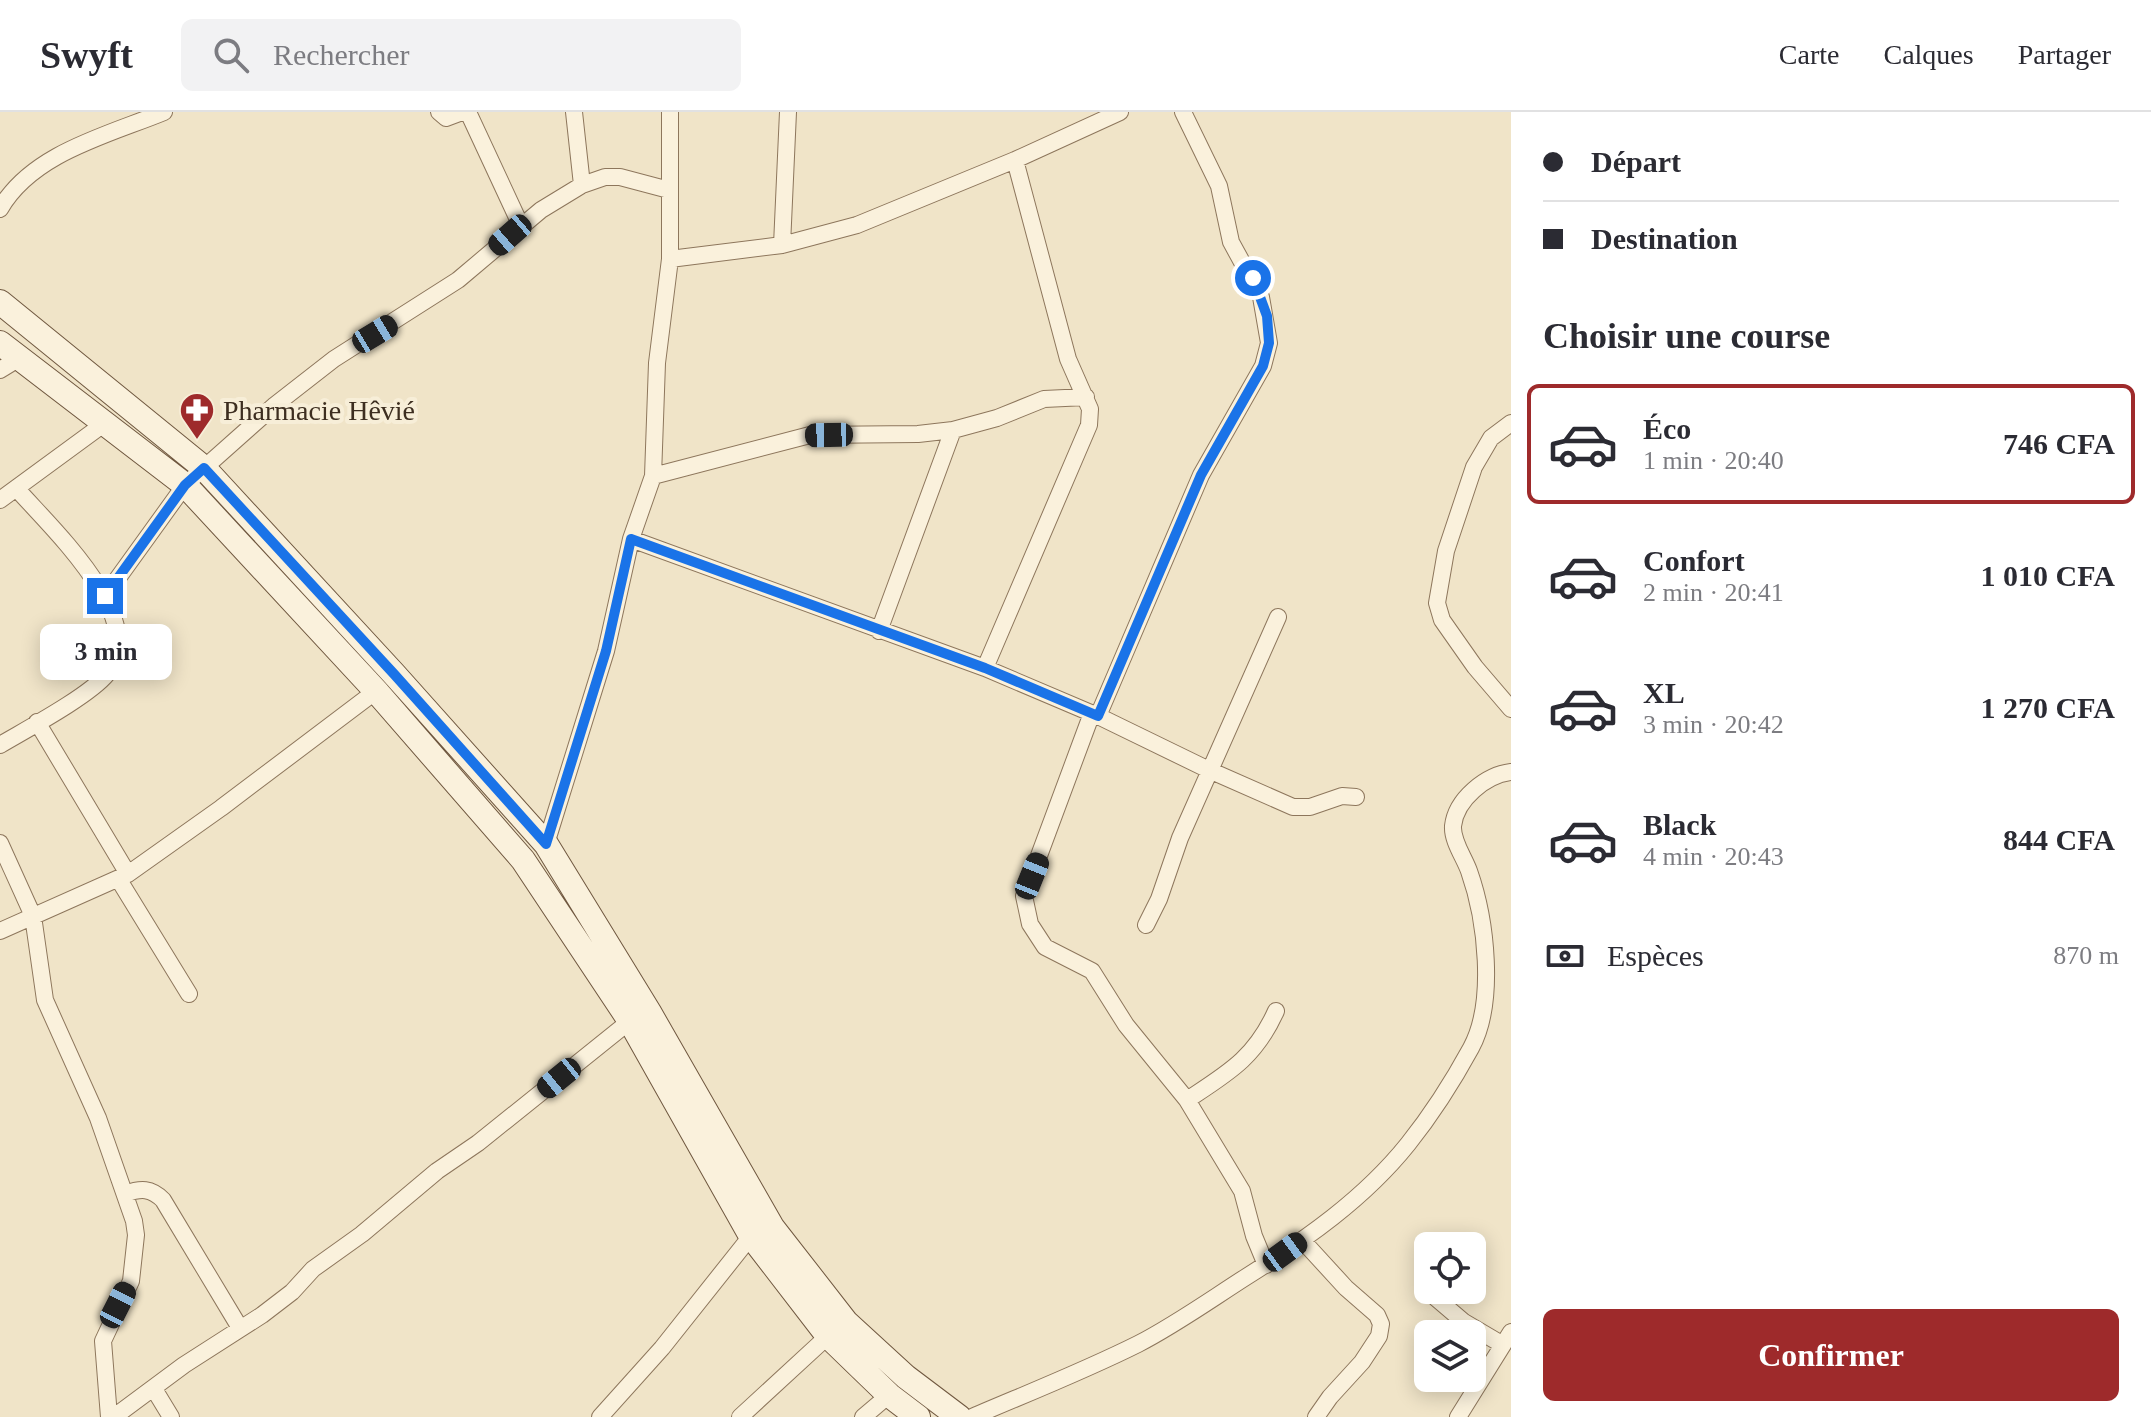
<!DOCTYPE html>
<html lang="fr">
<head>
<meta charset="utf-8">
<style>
  body { margin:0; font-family:Georgia,serif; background:#f2f2f3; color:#2b2b33; height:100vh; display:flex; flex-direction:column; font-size:30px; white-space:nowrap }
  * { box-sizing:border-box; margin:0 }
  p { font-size:26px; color:#7c7c81 }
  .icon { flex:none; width:44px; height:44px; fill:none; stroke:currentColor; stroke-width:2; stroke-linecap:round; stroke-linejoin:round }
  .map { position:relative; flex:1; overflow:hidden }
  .sheet { display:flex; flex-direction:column; background:#fff; width:640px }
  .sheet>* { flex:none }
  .hud { display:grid; align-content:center; height:176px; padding:0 32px; background:#fff }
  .controls { position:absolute; left:1414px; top:1120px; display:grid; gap:16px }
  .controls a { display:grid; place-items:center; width:72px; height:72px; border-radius:12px; background:#fff; box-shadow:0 4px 20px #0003; font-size:40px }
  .end { position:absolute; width:36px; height:36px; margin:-18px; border:10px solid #1a73e8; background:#fff; box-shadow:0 0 0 4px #fff }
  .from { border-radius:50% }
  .bubble { position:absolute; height:56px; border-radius:12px; background:#fff; box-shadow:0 4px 20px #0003; font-size:26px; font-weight:600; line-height:56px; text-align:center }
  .car { position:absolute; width:24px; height:48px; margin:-24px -12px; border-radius:10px; box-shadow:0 0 6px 2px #0007; background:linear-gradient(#222 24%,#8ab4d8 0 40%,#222 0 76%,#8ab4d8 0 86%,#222 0) }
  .hud b { display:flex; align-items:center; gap:28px; height:76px; font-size:30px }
  .hud b+b { border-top:2px solid #e1e1e2 }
  .hud i { width:20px; height:20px; background:#2b2b33 }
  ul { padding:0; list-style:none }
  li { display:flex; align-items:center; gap:24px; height:120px; margin:0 16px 12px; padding:0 16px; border:4px solid transparent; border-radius:12px }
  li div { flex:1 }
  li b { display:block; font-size:30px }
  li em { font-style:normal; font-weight:600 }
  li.selected { border-color:#9e2a2b }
  li>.icon { width:72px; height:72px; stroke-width:1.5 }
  h2 { padding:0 32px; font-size:36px; line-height:96px }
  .pay { display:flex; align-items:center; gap:20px; height:88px; padding:0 32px; font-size:30px }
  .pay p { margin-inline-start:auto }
  .button { display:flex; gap:16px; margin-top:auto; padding:16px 32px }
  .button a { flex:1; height:92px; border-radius:12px; background:#9e2a2b; color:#fff; font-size:32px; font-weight:600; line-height:92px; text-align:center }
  header { display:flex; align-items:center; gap:48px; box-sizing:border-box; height:112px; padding:0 40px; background:#fff; border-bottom:2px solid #e1e1e2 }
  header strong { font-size:38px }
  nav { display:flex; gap:44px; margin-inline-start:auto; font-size:28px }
  .search { width:560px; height:72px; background:#f2f2f3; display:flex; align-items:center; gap:20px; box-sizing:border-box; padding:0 28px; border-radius:12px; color:#7c7c81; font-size:30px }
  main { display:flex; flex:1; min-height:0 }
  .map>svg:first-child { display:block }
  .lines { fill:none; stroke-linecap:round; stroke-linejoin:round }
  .street-casing { stroke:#8d765c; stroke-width:18 }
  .secondary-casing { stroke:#6f573f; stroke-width:26 }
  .street { stroke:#faf1dc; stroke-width:16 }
  .secondary { stroke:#faf1dc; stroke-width:24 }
  .route { stroke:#1a73e8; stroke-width:10 }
  .labels { text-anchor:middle; stroke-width:8; stroke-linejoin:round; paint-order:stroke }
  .poi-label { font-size:28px; fill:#3d2e20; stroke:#f7eed8; text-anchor:start }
</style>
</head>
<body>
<header>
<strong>Swyft</strong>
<div class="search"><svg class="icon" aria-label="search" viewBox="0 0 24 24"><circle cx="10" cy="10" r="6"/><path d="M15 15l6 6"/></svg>Rechercher</div>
<nav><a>Carte</a><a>Calques</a><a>Partager</a></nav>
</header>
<main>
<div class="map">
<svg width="1511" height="1305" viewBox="0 0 1511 1305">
  <rect width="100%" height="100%" fill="#f0e4c8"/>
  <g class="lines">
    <g class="street-casing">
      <path id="street" d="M439 0 446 6 462 0
        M468 0 521 114
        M574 0 582 73
        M0 97C32 41 108 23 164 0
        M782 133 788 0
        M670 147 782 133 857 113 1015 48 1120 0
        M0 258 18 247
        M1511 311 1491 326 1474 355 1446 439 1437 491 1442 508 1475 555 1511 597
        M653 364 810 323 918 322 953 318 997 306 1044 287 1086 285
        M0 388 105 311
        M631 427 985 556 1098 604 1209 658 1293 695H1310L1342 684 1356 685
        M105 484 185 373 275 293 334 247 458 168 541 98 582 73 605 65H620L669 78
        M879 519 953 318
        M985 556 1089 313 1090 297 1068 247 1015 48
        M1092 601 1024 784 1030 812 1045 835 1092 859 1126 913 1187 988 1242 1079 1254 1124 1266 1153
        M1098 604 1201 363 1263 254 1269 231 1261 185 1231 130 1219 74 1183 0
        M37 610 128 762
        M0 633C27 617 89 584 107 562 151 507 50 415 17 377
        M0 731 33 804 45 888 98 1006 134 1109 136 1123 131 1169 103 1229 109 1305
        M546 732 606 539 631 427 653 364 657 251 670 147V0
        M119 768 189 882
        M1146 813 1159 787 1180 726 1278 505
        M0 819 128 762 221 696 376 579
        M1187 988C1228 961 1255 946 1276 899
        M125 1082C141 1076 151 1076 163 1088L240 1216
        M1302 1128 1346 1176 1377 1203 1381 1212 1379 1224 1362 1250 1330 1285 1316 1305
        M1430 1181 1464 1210 1503 1233
        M154 1277 171 1305
        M114 1305 184 1253 262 1203 292 1180 313 1157 362 1122 437 1059 478 1031 630 909
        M600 1305 662 1236 751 1124
        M740 1305 828 1224
        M863 1305 889 1283
        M972 1305C1028 1281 1084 1259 1138 1232 1175 1213 1210 1188 1246 1165 1305 1128 1364 1087 1408 1032 1432 1002 1453 969 1471 936 1496 890 1486 807 1469 759 1464 745 1452 729 1453 714 1456 687 1486 663 1511 660
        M1458 1305 1511 1220"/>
    </g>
    <g class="secondary-casing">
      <path id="secondary" d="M0 190 204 356 394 562 546 732 649 900 772 1115 846 1210 906 1265 959 1305
        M0 231 185 373 376 579 523 748 630 909 751 1124 828 1224 889 1283 918 1305"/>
    </g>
    <use href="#street" class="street"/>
    <use href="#secondary" class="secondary"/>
  </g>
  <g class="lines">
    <path class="route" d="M105 484 185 373 204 356 394 562 546 732 606 539 631 427 985 556 1098 604 1201 363 1263 254 1269 231 1267 204 1253 166"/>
  </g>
  <defs>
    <g id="pharmacy-pin" transform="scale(1.8)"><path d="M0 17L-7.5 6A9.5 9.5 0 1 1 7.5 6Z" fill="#9e2a2b" stroke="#f7eed8"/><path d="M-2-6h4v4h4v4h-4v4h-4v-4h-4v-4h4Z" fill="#fff"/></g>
  </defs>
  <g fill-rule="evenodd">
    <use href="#pharmacy-pin" x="197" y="298"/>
  </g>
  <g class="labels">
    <g class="poi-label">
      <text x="223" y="308">Pharmacie Hêvié</text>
    </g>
  </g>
</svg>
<div class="controls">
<a><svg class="icon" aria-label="locate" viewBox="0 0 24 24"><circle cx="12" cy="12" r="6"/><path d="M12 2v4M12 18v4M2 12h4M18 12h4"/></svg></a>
<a><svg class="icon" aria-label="layers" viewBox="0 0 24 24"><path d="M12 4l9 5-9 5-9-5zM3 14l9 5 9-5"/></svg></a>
</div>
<i class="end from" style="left:1253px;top:166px"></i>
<i class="end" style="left:105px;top:484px"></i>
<div class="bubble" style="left:40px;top:512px;width:132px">3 min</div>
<i class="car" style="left:510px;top:123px;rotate:229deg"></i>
<i class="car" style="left:375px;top:222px;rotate:59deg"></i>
<i class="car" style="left:829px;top:323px;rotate:269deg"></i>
<i class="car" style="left:1032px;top:764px;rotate:22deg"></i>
<i class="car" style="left:559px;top:966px;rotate:231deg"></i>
<i class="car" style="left:1285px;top:1140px;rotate:54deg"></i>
<i class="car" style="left:118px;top:1193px;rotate:27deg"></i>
</div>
<section class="sheet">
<div class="hud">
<b><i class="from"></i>Départ</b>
<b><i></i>Destination</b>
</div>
<h2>Choisir une course</h2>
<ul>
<li class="selected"><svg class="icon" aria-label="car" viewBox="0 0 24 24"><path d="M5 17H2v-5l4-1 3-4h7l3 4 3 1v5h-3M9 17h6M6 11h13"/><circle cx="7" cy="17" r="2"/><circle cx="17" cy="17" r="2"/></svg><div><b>Éco</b><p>1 min · 20:40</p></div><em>746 CFA</em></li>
<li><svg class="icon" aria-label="car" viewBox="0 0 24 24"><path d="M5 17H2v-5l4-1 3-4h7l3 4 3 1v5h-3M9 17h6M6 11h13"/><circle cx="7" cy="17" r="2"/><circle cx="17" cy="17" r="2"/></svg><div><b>Confort</b><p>2 min · 20:41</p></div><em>1 010 CFA</em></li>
<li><svg class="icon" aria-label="car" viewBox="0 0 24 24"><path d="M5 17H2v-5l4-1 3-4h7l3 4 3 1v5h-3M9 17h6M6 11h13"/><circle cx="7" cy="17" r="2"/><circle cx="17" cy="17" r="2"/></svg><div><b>XL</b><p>3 min · 20:42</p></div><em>1 270 CFA</em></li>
<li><svg class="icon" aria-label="car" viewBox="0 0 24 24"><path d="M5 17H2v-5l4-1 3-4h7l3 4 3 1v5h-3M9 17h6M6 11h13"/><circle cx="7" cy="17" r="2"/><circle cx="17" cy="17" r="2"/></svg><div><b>Black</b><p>4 min · 20:43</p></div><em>844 CFA</em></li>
</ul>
<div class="pay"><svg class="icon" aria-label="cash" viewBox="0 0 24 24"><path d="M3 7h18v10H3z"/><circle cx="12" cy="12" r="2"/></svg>Espèces<p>870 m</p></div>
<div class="button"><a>Confirmer</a></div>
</section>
</main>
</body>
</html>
